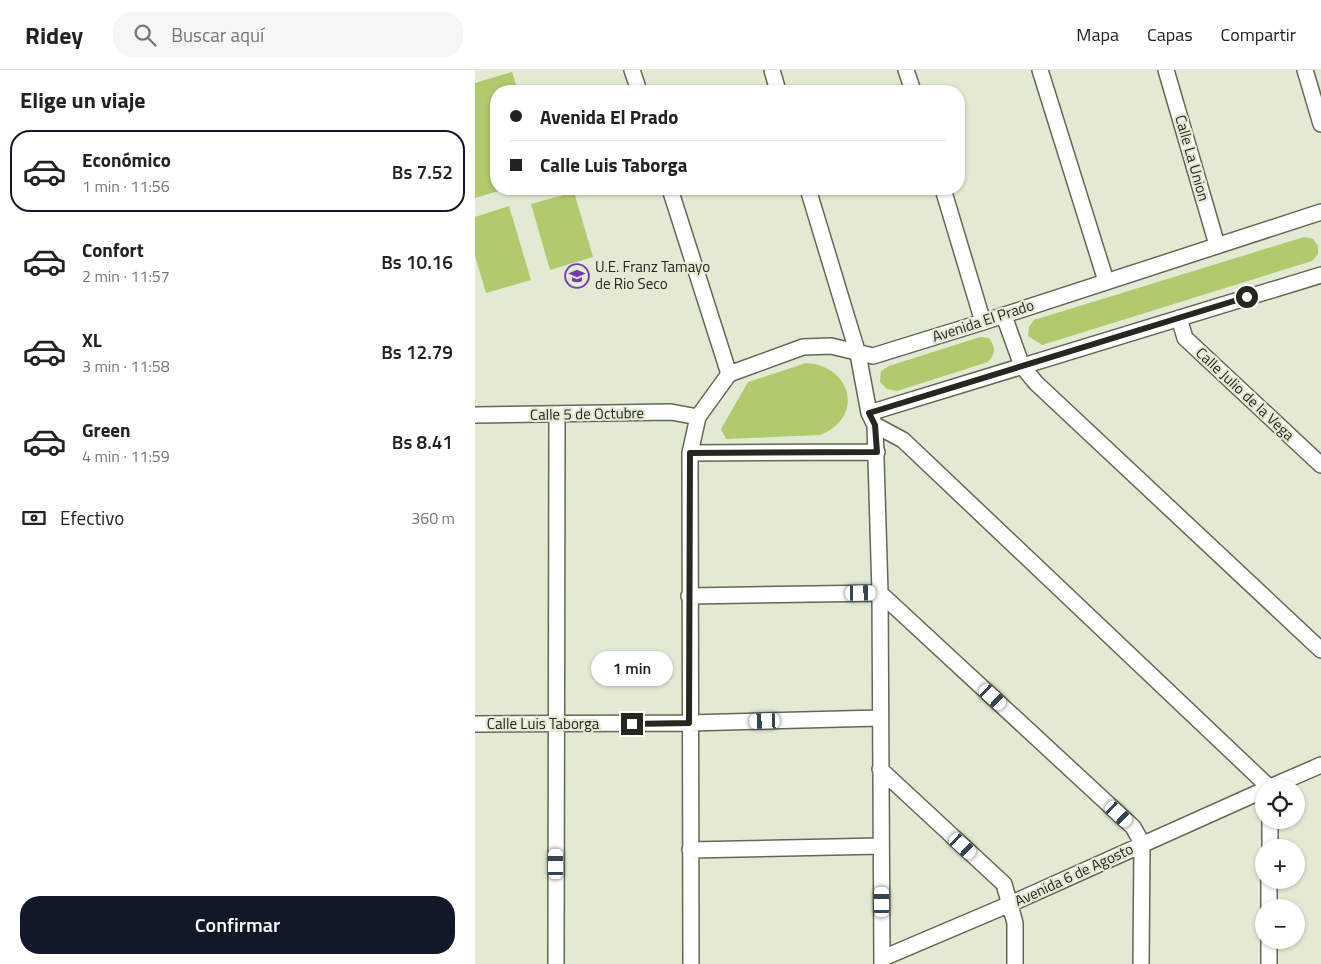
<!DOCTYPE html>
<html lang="es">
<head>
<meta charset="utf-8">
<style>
  body { margin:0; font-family:"Titillium Web",sans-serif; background:#f6f6f6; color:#222; height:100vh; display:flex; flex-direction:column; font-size:19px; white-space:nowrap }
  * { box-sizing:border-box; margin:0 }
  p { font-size:16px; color:#767676 }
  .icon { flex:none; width:28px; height:28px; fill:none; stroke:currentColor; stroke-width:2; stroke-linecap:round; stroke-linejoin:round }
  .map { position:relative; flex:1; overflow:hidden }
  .drawer { display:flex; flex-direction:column; background:#fff; width:475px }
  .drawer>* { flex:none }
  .guide { position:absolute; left:15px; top:15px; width:475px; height:110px; border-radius:20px; box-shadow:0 1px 4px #0004; display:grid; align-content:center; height:110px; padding:0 20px; background:#fff }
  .fabs { position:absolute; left:780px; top:709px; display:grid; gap:10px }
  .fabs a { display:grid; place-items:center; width:50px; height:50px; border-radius:50%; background:#fff; box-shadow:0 1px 4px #0004; font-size:25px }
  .end { position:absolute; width:22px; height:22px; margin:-11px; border:6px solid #262820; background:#fff; box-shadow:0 0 0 2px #fff }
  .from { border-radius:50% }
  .bubble { position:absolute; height:35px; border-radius:18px; background:#fff; box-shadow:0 1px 4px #0004; font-size:16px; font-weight:600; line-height:35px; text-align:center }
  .car { position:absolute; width:15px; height:30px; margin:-15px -8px; border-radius:6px; box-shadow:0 0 4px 1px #0007; background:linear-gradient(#fff 24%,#345 0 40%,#fff 0 76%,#345 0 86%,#fff 0) }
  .guide b { display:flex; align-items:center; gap:18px; height:48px; font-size:19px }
  .guide b+b { border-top:1px solid #e0e0e0 }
  .guide i { width:12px; height:12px; background:#222 }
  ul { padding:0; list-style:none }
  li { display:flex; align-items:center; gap:15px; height:82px; margin:0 10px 8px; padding:0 10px; border:2px solid transparent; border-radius:20px }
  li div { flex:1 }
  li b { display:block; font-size:19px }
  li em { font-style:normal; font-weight:600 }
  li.on { border-color:#111827 }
  li>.icon { width:45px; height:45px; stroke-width:1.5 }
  h2 { padding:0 20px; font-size:22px; line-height:60px }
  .pay { display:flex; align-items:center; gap:12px; height:55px; padding:0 20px; font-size:19px }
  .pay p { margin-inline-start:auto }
  .action { display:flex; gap:10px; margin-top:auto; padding:10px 20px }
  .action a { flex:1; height:58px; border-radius:20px; background:#111827; color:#fff; font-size:20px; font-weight:600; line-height:58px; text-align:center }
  header { display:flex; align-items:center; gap:30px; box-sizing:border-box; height:70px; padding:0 25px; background:#fff; border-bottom:1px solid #e0e0e0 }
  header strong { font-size:24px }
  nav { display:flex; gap:28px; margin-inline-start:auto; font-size:18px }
  .search { width:350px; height:45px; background:#f6f6f6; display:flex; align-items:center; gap:12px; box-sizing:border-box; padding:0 18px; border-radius:20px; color:#767676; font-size:19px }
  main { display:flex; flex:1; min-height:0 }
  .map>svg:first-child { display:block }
  .green { fill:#b1ca6e }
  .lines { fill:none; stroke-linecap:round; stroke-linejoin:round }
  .street-casing { stroke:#626855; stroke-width:18 }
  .street { stroke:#fff; stroke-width:15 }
  .route { stroke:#262820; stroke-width:6 }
  .labels { text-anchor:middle; stroke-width:4.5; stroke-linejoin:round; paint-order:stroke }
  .street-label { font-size:15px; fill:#262820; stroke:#e3ead4 }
  .poi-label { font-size:15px; fill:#262820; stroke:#e3ead4; text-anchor:start }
</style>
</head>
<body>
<header>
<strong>Ridey</strong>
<div class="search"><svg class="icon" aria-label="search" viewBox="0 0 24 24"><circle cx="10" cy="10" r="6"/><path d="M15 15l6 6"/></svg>Buscar aquí</div>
<nav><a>Mapa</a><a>Capas</a><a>Compartir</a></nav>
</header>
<main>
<section class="drawer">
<h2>Elige un viaje</h2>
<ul>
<li class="on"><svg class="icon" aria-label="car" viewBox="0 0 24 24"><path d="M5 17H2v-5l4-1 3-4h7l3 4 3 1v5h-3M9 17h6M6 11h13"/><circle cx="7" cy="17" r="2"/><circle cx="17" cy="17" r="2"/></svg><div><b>Económico</b><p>1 min · 11:56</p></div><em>Bs 7.52</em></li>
<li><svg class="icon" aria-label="car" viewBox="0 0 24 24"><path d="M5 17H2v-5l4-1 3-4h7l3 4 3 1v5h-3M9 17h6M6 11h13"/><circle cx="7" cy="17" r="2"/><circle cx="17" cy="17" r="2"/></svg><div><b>Confort</b><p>2 min · 11:57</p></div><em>Bs 10.16</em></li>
<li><svg class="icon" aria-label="car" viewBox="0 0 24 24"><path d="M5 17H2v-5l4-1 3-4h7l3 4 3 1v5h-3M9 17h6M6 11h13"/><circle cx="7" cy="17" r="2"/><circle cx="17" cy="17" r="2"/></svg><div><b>XL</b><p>3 min · 11:58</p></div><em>Bs 12.79</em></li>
<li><svg class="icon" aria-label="car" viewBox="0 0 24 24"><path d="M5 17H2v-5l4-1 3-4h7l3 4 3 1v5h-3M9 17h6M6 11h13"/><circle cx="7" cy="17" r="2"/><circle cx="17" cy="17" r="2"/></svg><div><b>Green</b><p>4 min · 11:59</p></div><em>Bs 8.41</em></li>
</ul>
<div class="pay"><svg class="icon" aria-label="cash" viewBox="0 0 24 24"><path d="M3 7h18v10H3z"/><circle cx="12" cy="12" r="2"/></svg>Efectivo<p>360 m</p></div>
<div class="action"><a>Confirmar</a></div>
</section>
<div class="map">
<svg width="846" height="894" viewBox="0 0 846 894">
  <rect width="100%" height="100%" fill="#e3ead4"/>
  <path class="green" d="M37 2 43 21H21V119H30L0 128V13Z
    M99 122 118 187 75 200 56 134Z
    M34 136 56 210 11 223 0 186V147Z
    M829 167 838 169 843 176V184L837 191 567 275 553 266 554 257 559 250Z
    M505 267 514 268C521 278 521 283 513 292L422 321 412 319 405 312 406 301 414 296Z
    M331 293C377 296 390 347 345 365L251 369 246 359 273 312Z"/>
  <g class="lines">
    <g class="street-casing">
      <path id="street" d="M157 0 164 21
        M297 0 303 21
        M431 0 438 21
        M565 0 631 211
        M691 0 742 175
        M830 0 846 54
        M195 119 254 304
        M333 119 383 284 394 343 400 355 405 523 407 894
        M468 119 508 252
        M529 246 547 296 561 313 846 580
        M704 248 710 268 846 395
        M394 343 846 205
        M0 345 196 342 223 347
        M400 355 428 370 795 718
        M215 383 402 382
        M214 526 405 523 658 757 667 773 666 894
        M0 654 214 653 405 648
        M405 699 529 814 540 853V894
        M793 718 846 695
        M795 778V750
        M215 780 406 776
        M794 838V810
        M408 888 535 834 789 720
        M81 894 82 345
        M216 894 215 383 223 347 254 304 328 277 356 276 398 286 508 252 846 142
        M794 894V870"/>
    </g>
    <use href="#street" class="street"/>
  </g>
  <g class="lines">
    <path class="route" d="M157 654 214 653 215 383 402 382 400 355 394 343 772 227"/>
  </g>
  <defs>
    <g id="school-ring" transform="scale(1.25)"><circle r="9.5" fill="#e3ead4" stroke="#733ab0" stroke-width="1.5"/><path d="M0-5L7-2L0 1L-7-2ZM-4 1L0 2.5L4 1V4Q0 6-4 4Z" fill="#733ab0"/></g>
  </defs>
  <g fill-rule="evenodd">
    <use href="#school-ring" x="102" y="206"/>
  </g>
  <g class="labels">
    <g class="street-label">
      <text transform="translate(717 88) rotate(74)" y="5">Calle La Union</text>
      <text transform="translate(508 251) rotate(-18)" y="5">Avenida El Prado</text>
      <text transform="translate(770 324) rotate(43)" y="5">Calle Julio de la Vega</text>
      <text transform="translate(112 344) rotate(-1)" y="5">Calle 5 de Octubre</text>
      <text x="68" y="659">Calle Luis Taborga</text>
      <text transform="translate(599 805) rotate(-25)" y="5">Avenida 6 de Agosto</text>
    </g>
    <g class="poi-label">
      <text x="120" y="202">U.E. Franz Tamayo<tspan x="120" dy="17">de Rio Seco</tspan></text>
    </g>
  </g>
</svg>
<div class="fabs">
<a><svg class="icon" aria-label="locate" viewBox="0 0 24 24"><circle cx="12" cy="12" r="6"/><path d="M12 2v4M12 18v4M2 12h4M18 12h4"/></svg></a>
<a>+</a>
<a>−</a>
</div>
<i class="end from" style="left:772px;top:227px"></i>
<i class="end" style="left:157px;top:654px"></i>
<div class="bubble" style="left:116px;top:581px;width:82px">1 min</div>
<i class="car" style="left:386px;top:523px;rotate:89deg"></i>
<i class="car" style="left:518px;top:627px;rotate:133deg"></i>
<i class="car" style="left:290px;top:651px;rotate:268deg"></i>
<i class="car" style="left:644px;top:744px;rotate:133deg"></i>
<i class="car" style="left:488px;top:776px;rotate:133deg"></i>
<i class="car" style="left:81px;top:794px;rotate:0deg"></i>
<i class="car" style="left:407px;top:832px;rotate:0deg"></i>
<div class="guide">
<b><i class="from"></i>Avenida El Prado</b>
<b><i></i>Calle Luis Taborga</b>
</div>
</div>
</main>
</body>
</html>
